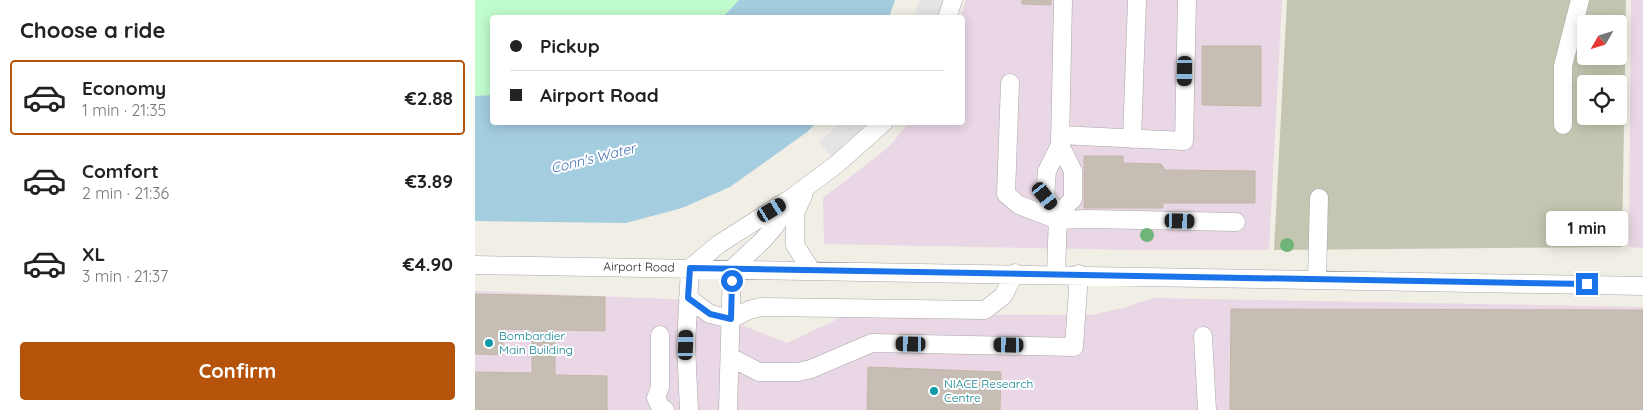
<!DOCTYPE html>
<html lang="en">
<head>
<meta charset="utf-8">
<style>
  body { margin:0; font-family:Quicksand,sans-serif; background:#f2f2f2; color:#222; height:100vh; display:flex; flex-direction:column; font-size:19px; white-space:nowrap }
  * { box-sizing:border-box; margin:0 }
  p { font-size:16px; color:#767676 }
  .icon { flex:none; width:28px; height:28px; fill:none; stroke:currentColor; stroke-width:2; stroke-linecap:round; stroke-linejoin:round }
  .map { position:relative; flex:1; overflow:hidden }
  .panel { display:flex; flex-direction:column; background:#fff; width:475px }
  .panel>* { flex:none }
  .top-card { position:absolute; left:15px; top:15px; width:475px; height:110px; border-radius:5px; box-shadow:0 2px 12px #0003; display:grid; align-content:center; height:110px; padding:0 20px; background:#fff }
  .needle { width:32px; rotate:231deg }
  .tools { position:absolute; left:1102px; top:15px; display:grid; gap:10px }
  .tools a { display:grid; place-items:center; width:50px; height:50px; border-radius:5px; background:#fff; box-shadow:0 2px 12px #0003; font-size:25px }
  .end { position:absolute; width:22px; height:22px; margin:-11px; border:6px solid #1a73e8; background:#fff; box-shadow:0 0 0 2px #fff }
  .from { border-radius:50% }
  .bubble { position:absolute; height:35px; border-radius:5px; background:#fff; box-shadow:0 2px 12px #0003; font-size:16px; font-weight:700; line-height:35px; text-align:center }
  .car { position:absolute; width:15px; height:30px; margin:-15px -8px; border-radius:6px; box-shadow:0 0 4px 1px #0007; background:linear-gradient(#222 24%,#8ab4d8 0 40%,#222 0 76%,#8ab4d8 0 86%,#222 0) }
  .top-card b { display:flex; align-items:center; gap:18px; height:48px; font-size:19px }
  .top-card b+b { border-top:1px solid #e0e0e0 }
  .top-card i { width:12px; height:12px; background:#222 }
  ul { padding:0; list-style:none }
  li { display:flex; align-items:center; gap:15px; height:75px; margin:0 10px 8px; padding:0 10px; border:2px solid transparent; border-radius:5px }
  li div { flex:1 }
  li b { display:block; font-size:19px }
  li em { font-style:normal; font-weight:700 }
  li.current { border-color:#b45309 }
  li>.icon { width:45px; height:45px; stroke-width:1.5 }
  h2 { padding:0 20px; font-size:22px; line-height:60px }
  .primary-button { display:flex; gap:10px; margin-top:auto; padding:10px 20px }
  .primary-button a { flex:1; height:58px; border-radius:5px; background:#b45309; color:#fff; font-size:20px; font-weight:700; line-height:58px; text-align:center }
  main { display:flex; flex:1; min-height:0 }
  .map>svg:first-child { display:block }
  .industrial { fill:#ead7e5 }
  .construction { fill:#c4c6b1; fill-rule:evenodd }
  .park { fill:#c1fccc }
  .parking { fill:#e4e4e4 }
  .water { fill:#a4cde0 }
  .building { fill:#c6beb5; stroke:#c3b6a7 }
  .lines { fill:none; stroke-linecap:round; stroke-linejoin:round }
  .minor-casing { stroke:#a7a7a7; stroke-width:19 }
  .minor { stroke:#fff; stroke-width:18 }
  .tree { fill:#70b478 }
  .route { stroke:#1a73e8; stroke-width:6 }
  .culture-dot { fill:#0f9aa8; stroke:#fff; stroke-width:2 }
  .labels { text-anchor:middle; stroke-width:4; stroke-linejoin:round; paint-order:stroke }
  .street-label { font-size:12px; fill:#202020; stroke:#fff }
  .culture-label { font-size:12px; fill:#0d838f; stroke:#fff; text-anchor:start }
  .water-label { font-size:14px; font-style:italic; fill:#4772b5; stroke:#fff }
</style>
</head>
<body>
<main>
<section class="panel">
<h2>Choose a ride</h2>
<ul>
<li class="current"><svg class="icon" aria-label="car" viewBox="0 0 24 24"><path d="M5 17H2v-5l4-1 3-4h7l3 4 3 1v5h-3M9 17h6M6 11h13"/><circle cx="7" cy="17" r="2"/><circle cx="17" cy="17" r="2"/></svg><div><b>Economy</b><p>1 min · 21:35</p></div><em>€2.88</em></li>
<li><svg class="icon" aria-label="car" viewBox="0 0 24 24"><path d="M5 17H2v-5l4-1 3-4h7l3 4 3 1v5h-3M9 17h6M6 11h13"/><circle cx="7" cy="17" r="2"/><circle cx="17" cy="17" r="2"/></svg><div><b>Comfort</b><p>2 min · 21:36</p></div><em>€3.89</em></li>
<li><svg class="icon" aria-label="car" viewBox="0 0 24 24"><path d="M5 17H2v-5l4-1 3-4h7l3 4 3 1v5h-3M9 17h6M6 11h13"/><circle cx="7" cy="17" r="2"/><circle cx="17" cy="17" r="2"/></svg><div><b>XL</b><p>3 min · 21:37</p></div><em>€4.90</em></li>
</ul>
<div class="primary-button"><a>Confirm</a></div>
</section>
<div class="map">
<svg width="1168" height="410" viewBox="0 0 1168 410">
  <rect width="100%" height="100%" fill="#f1eee6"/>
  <path class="industrial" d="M491 0H807L794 250H664L349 244 348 198 415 146 433 123 488 122V18L485 17Z
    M1156 0H1168V248L1154 247Z
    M0 291 219 300 254 320 312 343 373 314 616 315 648 308 678 298 1168 307V410H0Z"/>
  <path class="construction" d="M812 0H1151L1147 247 799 250ZM1111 24H1144V56H1111ZM1111 84H1144V116H1111Z"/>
  <path class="park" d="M0 0H264L248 17 18 18 17 95 0 96Z"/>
  <path class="parking" d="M445 0H478L472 17 438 18Z
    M366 123H408L362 164 344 141Z"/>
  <path class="water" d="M264 0H420L414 17H248Z
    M17 95 18 122 341 123 332 132 255 187 207 208 151 223 0 221V96Z"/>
  <path class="building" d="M547 0H576V5L547 4Z
    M727 46H786V106L727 105Z
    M609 156H648V163L686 164 690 170 780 171V203H688V208H609Z
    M0 294 130 297V331L80 330V375L132 376V410H0V372L57 373V330L28 329V355L0 354Z
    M756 309 1168 310V410H755Z
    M393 367 526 372 525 410H392Z"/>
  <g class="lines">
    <g class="minor-casing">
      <path id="minor" d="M472 18 478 0
        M535 83 531 194 544 205 583 220 613 219 761 222
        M1088 125V66L1105 0
        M585 135 709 141 712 0
        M657 139 662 0
        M328 196 320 213V245L336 270
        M583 214 598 199V171L585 145
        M0 265 1168 286
        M581 274 583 214 570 196 572 171 585 145 588 0
        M842 280 844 198
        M213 298 235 314 256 319 274 310 286 307 510 310 528 296 540 273
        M185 335V387L181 398 185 406 190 410
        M728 336 732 410
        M255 357 284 372H323L336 369 397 343 599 347 604 274
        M214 410 211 345 215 268 244 244 313 200
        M253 410 257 269 288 240 300 226 318 197 362 164 409 122"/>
    </g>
    <use href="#minor" class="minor"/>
  </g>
  <g class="tree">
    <circle cx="672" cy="235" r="7"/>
    <circle cx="812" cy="245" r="7"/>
  </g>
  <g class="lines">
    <path class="route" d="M257 281 256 319 235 314 213 298 215 268 1112 284"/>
  </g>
  <g class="culture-dot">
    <circle cx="14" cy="343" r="5"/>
    <circle cx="459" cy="391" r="5"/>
  </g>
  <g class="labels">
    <g class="street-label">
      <text transform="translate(164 267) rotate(1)" y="4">Airport Road</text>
    </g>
    <g class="culture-label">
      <text x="24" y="340">Bombardier<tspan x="24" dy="14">Main Building</tspan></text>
      <text x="469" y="388">NIACE Research<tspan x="469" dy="14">Centre</tspan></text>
    </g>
    <g class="water-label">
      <text transform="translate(118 158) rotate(-14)" y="5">Conn's Water</text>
    </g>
  </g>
</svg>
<div class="tools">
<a><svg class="needle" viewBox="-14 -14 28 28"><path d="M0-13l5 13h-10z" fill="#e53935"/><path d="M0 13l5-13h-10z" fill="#767676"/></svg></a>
<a><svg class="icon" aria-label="locate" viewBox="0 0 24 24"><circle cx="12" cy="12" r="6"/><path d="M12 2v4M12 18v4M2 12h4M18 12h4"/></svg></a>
</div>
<i class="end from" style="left:257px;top:281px"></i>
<i class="end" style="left:1112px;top:284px"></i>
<div class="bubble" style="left:1071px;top:211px;width:82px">1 min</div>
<i class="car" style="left:710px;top:71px;rotate:181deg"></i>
<i class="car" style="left:570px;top:196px;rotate:142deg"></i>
<i class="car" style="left:297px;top:210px;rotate:59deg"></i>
<i class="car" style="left:705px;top:221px;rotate:92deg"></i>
<i class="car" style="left:436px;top:344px;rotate:271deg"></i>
<i class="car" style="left:211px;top:345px;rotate:2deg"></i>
<i class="car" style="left:534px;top:345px;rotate:271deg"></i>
<div class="top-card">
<b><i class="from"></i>Pickup</b>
<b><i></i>Airport Road</b>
</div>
</div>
</main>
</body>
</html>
